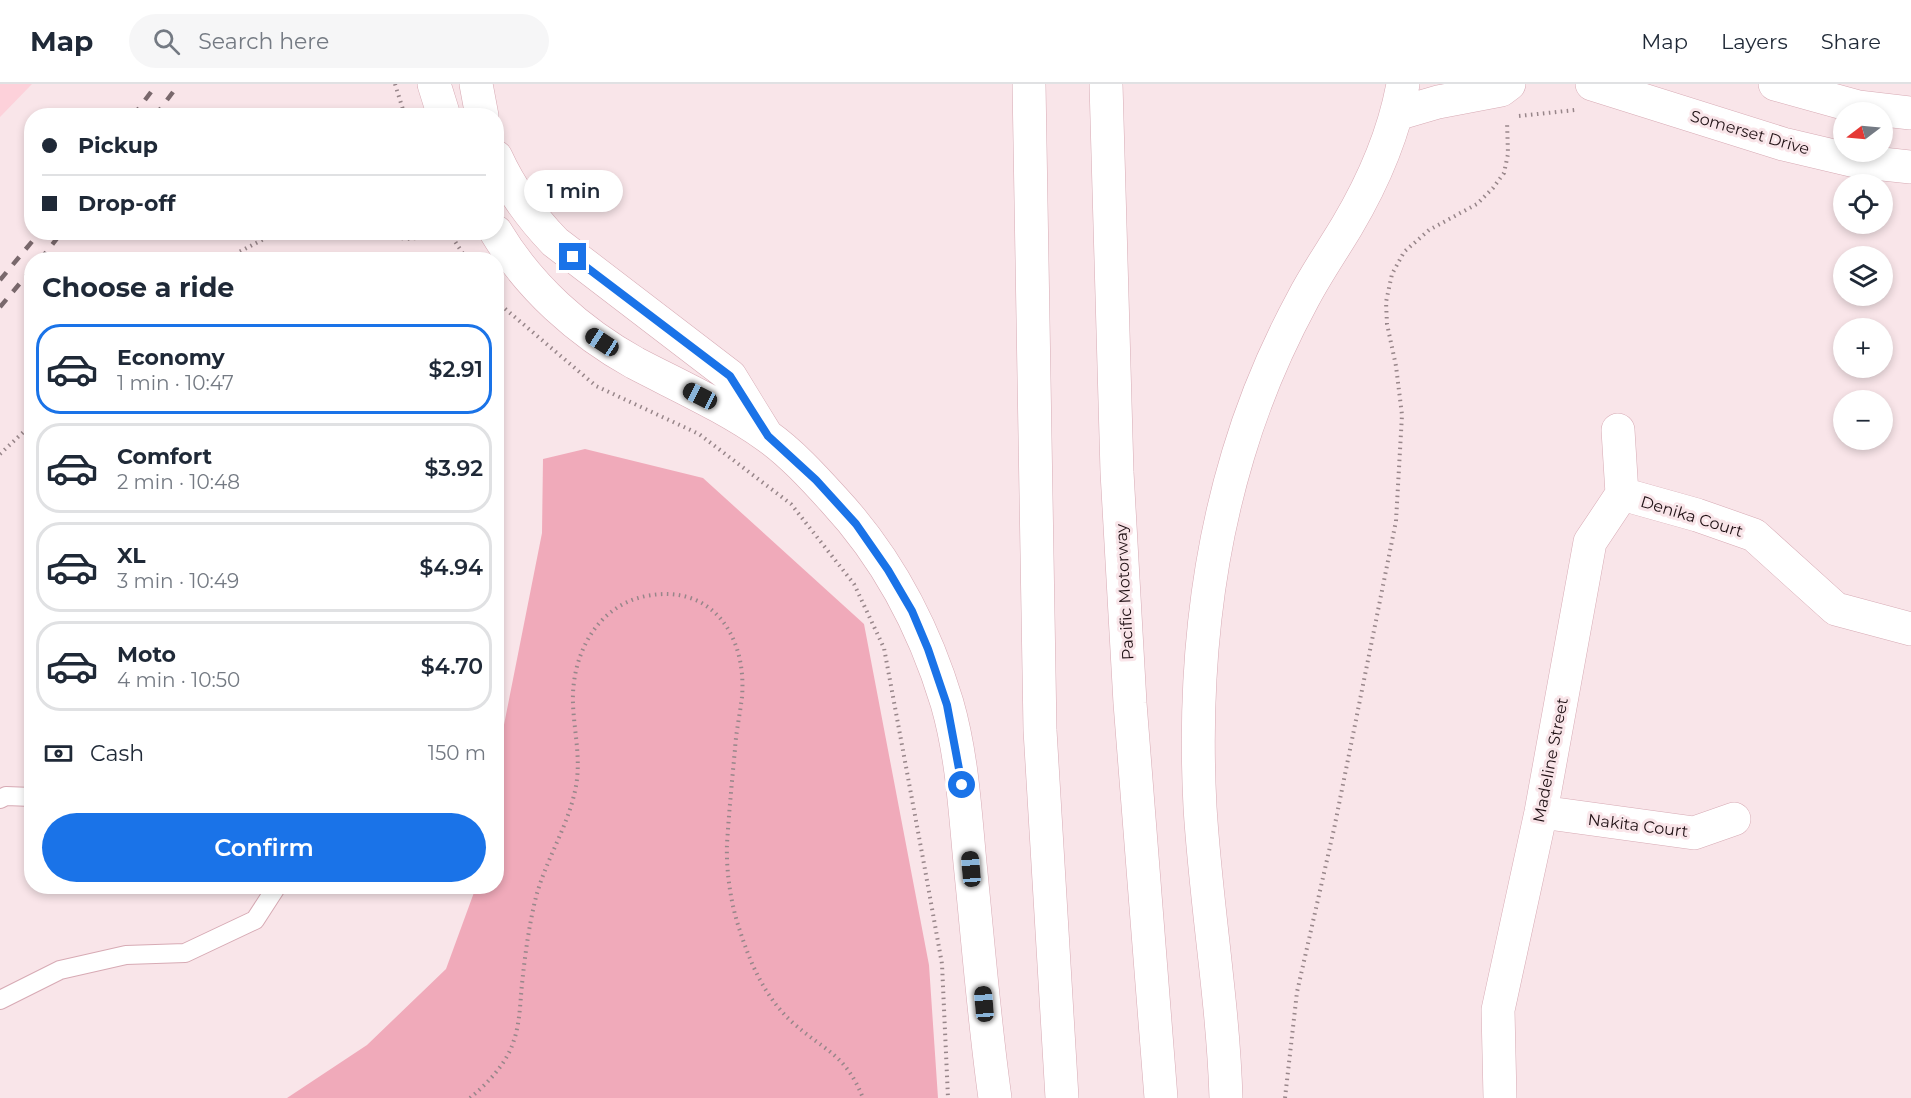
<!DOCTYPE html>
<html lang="en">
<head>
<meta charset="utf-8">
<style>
  body { margin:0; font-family:Montserrat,sans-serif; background:#f6f6f7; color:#1f2937; height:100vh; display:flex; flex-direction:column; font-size:22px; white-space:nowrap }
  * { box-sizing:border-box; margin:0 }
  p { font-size:20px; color:#747a83 }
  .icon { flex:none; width:33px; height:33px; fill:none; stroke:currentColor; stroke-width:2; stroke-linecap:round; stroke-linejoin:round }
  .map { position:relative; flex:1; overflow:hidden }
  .details { position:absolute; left:24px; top:168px; width:480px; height:642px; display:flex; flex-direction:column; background:#fff; border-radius:24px; box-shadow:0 3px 9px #0003 }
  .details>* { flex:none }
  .banner { position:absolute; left:24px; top:24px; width:480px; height:132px; border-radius:24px; box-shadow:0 3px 9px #0003; display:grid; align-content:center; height:132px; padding:0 18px; background:#fff }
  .needle { width:39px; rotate:254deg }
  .controls { position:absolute; left:1833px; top:18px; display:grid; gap:12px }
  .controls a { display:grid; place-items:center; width:60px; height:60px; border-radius:50%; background:#fff; box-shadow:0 3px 9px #0003; font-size:30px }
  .end { position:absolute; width:27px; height:27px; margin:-14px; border:8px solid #1a73e8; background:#fff; box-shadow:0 0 0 3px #fff }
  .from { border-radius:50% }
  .bubble { position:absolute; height:42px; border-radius:21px; background:#fff; box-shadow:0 3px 9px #0003; font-size:20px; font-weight:600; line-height:42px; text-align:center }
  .car { position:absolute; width:18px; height:36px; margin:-18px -9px; border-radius:8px; box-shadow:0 0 4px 2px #0007; background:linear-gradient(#222 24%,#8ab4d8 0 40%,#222 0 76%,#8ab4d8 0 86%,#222 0) }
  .banner b { display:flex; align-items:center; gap:21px; height:57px; font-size:22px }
  .banner b+b { border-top:2px solid #e0e1e3 }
  .banner i { width:15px; height:15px; background:#1f2937 }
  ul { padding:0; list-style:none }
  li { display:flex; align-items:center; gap:18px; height:90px; margin:0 12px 9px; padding:0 6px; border:3px solid #e0e1e3; border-radius:24px }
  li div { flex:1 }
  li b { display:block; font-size:22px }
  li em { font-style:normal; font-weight:600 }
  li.active { border-color:#1a73e8 }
  li>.icon { width:54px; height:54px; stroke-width:1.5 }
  h2 { padding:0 18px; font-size:27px; line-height:72px }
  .pay { display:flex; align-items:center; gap:15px; height:66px; padding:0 18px; font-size:22px }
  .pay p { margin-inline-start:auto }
  .primary-button { display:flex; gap:12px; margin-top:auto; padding:12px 18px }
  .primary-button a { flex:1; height:69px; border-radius:36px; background:#1a73e8; color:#fff; font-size:24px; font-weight:600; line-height:69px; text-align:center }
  header { display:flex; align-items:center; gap:36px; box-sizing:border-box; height:84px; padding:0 30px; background:#fff; border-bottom:2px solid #e0e1e3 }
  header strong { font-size:28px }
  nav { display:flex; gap:33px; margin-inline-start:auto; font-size:21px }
  .search { width:420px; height:54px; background:#f6f6f7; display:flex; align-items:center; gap:15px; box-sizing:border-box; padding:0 21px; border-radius:33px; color:#747a83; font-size:22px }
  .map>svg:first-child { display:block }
  .built { fill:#fdd1da }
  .green { fill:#f0aaba }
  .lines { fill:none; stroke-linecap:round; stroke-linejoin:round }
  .lane-casing { stroke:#d7aab4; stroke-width:20 }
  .street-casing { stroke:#d7aab4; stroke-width:34 }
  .secondary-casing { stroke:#d7aab4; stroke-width:34 }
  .highway-casing { stroke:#d7aab4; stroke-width:34 }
  .path { stroke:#98868a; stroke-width:4; stroke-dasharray:1.5 4.5; stroke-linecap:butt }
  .lane { stroke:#fff; stroke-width:18 }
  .street { stroke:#fff; stroke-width:33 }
  .secondary { stroke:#fff; stroke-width:33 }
  .highway { stroke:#fff; stroke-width:33 }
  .rail { stroke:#79686c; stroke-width:4.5; stroke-dasharray:10 10; stroke-linecap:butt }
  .route { stroke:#1a73e8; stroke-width:8 }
  .labels { text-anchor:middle; stroke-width:6; stroke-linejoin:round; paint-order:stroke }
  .street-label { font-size:16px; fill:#1f1014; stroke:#f9e5e9 }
</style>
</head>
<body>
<header>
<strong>Map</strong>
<div class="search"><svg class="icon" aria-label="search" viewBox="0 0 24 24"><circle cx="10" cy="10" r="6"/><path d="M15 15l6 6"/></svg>Search here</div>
<nav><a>Map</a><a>Layers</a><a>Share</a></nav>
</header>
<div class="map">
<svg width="1911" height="1014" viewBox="0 0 1911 1014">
  <rect width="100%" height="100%" fill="#f9e5e9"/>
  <path class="built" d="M0 0H32L0 33Z"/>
  <path class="green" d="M585 365 703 394 864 540 929 881 938 1014H287L367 961 446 885 476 803 496 802 497 676 542 449 543 375Z"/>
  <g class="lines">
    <g class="lane-casing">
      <path id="lane" d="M0 715 6 712 32 713
        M0 916 60 886 126 871 185 869 255 836 277 802"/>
    </g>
    <g class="street-casing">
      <path id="street" d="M1622 410 1697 431 1754 451 1836 525 1911 545
        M1541 728 1694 749 1734 735
        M1500 1014 1498 926 1541 728 1590 458 1622 410 1618 346"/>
    </g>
    <g class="secondary-casing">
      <path id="secondary" d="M1592 0 1783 60 1855 77 1911 83
        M1775 0 1858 23 1911 29"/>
    </g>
    <g class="highway-casing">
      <path id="highway" d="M434 0 444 32
        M476 0 482 32
        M1029 0 1040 646 1062 1014
        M1106 0 1117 388 1130 619 1161 1014
        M1397 30 1438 18 1501 6 1509 0
        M496 73C511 106 530 132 555 158L730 292 765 349
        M496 148C529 203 579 248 635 279 679 302 726 323 767 352 791 369 813 393 833 415 887 473 924 543 947 619 962 671 965 726 970 779 978 857 984 936 995 1014
        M1226 1014C1223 917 1206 821 1200 723 1194 607 1204 484 1238 371 1254 317 1276 265 1303 215 1316 190 1332 167 1347 142 1373 98 1394 50 1403 0"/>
    </g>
    <path class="path" d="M395 0 405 32
      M1519 32 1575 26
      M385 148 404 155 450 152
      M449 148 467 176
      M224 176 277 148
      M496 217 596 302 699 350 791 420 854 500 884 564 924 780 942 880 948 1014
      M0 370 32 340
      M470 1014C487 1000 506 980 513 959 520 940 520 920 522 900 525 871 529 841 536 813 546 775 569 741 576 702 581 674 574 647 573 620 571 572 596 522 646 512 712 499 747 552 742 613 740 630 736 648 735 665 732 697 729 728 727 760 726 788 731 821 740 847 751 881 765 913 792 938 824 967 845 969 863 1014
      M1285 1014 1297 908 1334 745 1396 437 1402 331 1396 282 1387 240 1386 218 1392 190 1404 168 1429 146 1477 120 1493 104 1504 89 1508 70 1507 37"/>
    <use href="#lane" class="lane"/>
    <use href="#street" class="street"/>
    <use href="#secondary" class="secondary"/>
    <use href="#highway" class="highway"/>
    <path class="rail" d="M133 32 157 0
      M155 32 179 0
      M40 176 62 148
      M0 196 40 148
      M0 223 32 185"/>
  </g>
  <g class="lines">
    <path class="route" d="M573 173 730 292 768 352 816 396 856 440 888 486 912 527 928 565 947 621 962 701"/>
  </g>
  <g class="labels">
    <g class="street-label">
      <text transform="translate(1750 48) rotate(16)" y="6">Somerset Drive</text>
      <text transform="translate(1692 432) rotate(17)" y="6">Denika Court</text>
      <text transform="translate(1124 508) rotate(-93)" y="6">Pacific Motorway</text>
      <text transform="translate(1550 676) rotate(-79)" y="6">Madeline Street</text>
      <text transform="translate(1638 741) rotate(7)" y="6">Nakita Court</text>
    </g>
  </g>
</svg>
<div class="controls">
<a><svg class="needle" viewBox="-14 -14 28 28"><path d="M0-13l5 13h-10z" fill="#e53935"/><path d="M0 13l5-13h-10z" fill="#747a83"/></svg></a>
<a><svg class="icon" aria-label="locate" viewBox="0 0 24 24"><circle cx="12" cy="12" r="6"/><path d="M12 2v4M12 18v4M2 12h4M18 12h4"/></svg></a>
<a><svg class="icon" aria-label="layers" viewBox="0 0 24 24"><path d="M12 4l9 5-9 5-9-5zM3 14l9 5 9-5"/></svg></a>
<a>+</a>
<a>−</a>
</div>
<i class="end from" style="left:962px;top:701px"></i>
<i class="end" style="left:573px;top:173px"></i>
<div class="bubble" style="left:524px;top:86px;width:99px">1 min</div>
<i class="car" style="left:602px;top:258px;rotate:303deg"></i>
<i class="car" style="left:700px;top:312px;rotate:297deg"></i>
<i class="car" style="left:971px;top:785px;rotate:355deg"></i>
<i class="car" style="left:984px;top:920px;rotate:355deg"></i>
<div class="banner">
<b><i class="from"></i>Pickup</b>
<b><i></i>Drop-off</b>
</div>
<section class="details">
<h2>Choose a ride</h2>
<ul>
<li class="active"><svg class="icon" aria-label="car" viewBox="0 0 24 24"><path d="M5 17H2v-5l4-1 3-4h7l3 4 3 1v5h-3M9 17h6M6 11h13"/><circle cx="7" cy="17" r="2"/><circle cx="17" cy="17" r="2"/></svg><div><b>Economy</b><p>1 min · 10:47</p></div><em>$2.91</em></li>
<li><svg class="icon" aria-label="car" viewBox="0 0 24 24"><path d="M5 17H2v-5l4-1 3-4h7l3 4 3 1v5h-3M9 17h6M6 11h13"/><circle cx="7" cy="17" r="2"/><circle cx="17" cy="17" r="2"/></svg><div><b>Comfort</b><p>2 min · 10:48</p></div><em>$3.92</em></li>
<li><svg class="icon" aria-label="car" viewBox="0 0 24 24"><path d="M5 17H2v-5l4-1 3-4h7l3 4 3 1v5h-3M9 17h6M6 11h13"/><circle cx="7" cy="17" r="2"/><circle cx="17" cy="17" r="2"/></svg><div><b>XL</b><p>3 min · 10:49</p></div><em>$4.94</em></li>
<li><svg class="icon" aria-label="car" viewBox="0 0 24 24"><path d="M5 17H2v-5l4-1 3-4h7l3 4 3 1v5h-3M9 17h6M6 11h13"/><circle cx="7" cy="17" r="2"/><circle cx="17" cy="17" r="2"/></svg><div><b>Moto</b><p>4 min · 10:50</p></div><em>$4.70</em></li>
</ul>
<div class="pay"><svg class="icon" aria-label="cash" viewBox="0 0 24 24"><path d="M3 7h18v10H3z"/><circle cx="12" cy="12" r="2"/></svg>Cash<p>150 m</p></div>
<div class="primary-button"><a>Confirm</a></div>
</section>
</div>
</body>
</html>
